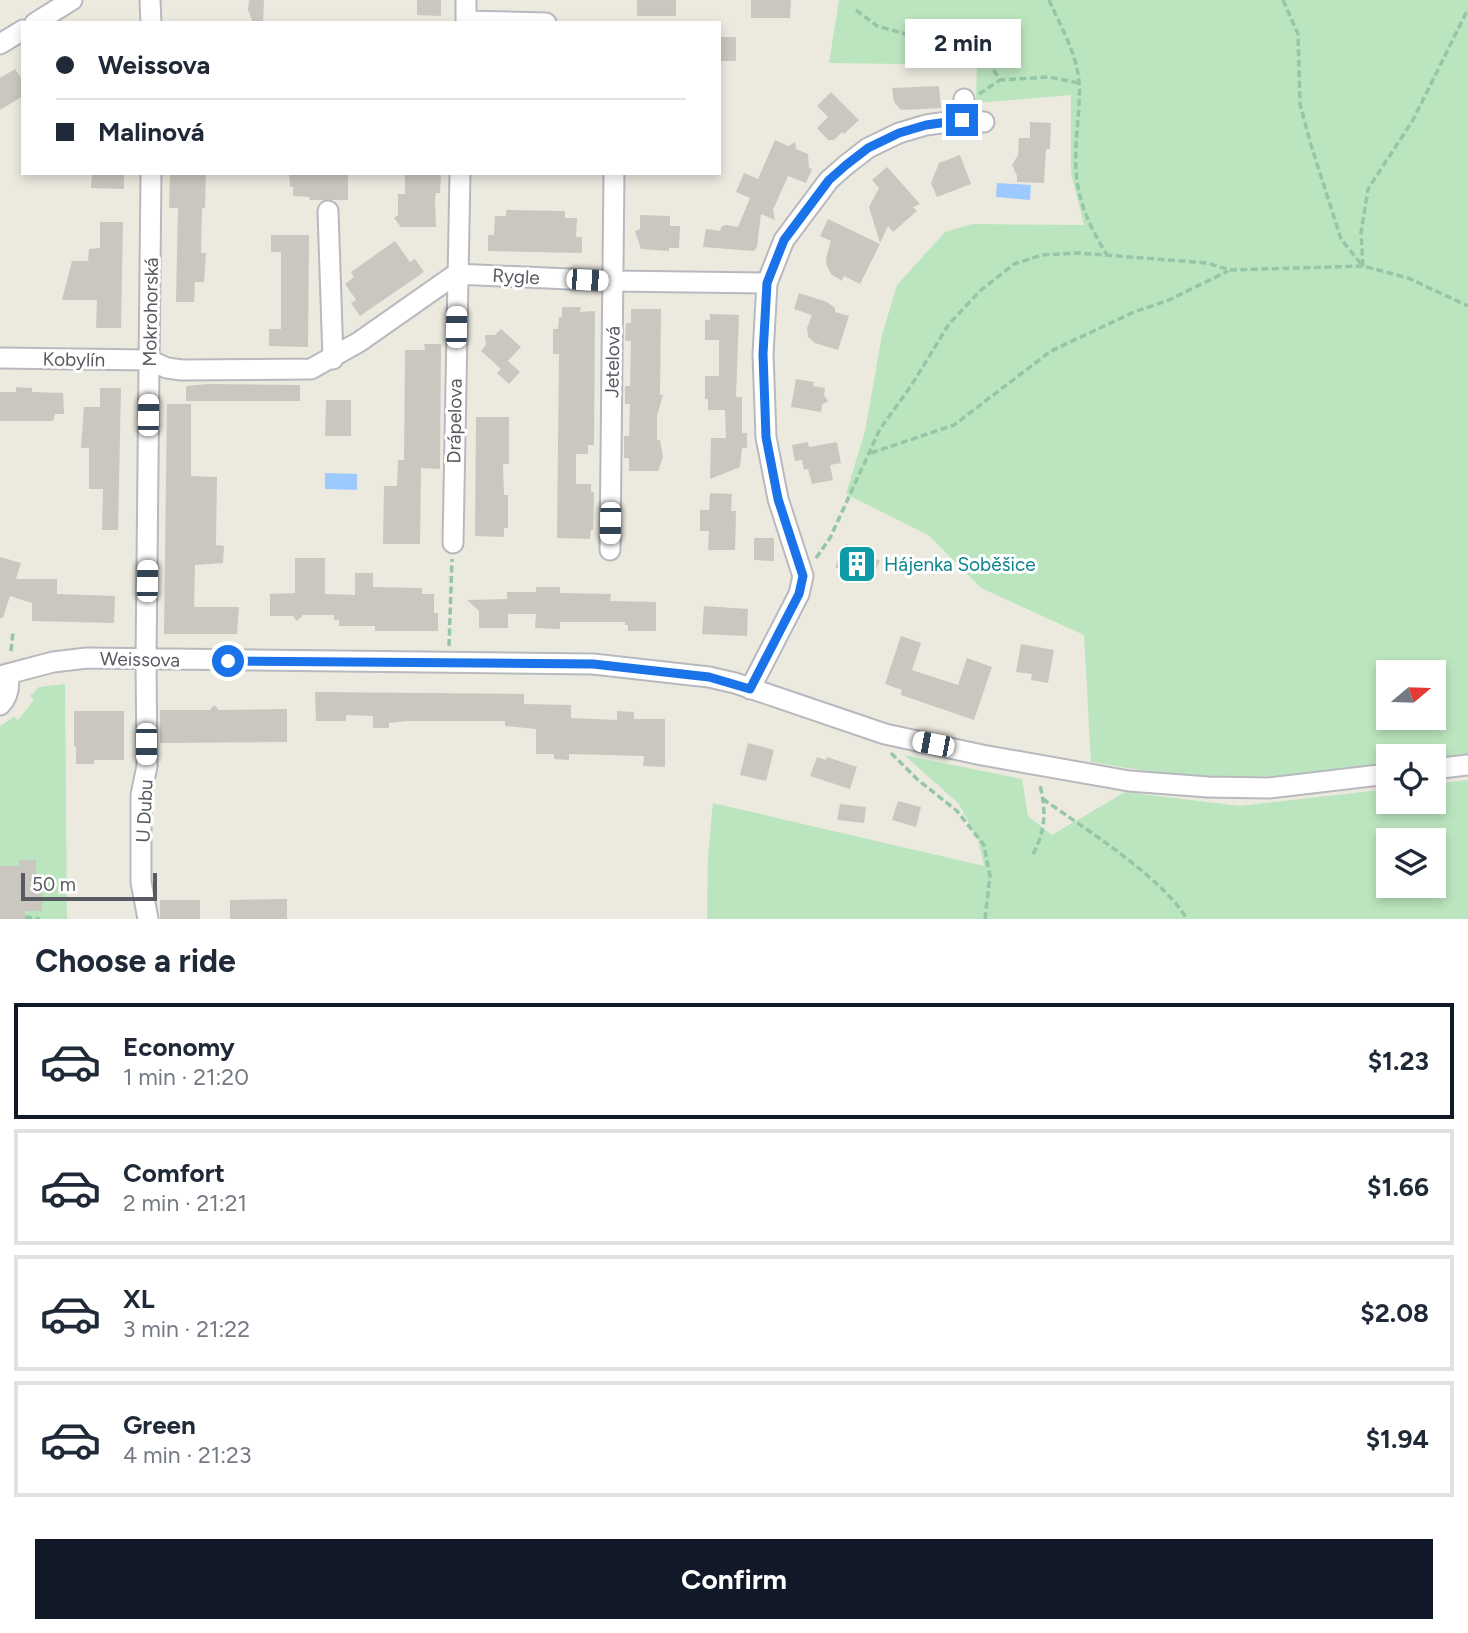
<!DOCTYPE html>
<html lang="en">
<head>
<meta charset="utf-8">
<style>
  body { margin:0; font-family:Figtree,sans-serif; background:#f6f6f7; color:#1f2937; height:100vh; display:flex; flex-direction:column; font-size:26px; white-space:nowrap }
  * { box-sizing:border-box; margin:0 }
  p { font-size:23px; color:#747a83 }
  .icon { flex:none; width:38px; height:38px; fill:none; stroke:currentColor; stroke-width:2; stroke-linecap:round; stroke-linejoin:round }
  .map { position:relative; height:919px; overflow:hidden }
  .panel { display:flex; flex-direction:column; background:#fff; flex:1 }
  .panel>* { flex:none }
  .hud { position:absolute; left:21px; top:21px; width:700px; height:154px; border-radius:0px; box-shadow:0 4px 10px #0003; display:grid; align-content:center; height:154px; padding:0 35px; background:#fff }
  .needle { width:46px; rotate:71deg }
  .buttons { position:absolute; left:1376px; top:660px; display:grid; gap:14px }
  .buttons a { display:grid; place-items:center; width:70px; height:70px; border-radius:0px; background:#fff; box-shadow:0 4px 10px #0003; font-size:35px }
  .scale { position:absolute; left:21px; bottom:18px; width:136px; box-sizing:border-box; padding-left:7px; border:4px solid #585b61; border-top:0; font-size:19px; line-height:24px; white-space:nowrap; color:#585b61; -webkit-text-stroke:5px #fff; paint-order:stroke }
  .end { position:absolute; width:32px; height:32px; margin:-16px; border:9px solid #1a73e8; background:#fff; box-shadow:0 0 0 4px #fff }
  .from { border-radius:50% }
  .bubble { position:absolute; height:49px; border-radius:0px; background:#fff; box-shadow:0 4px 10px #0003; font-size:23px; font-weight:700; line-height:49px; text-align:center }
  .car { position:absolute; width:21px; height:42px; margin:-21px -10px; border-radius:9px; box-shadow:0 0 5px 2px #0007; background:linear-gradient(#fff 24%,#345 0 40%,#fff 0 76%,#345 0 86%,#fff 0) }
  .hud b { display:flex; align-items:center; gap:24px; height:66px; font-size:26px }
  .hud b+b { border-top:2px solid #e0e1e3 }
  .hud i { width:18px; height:18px; background:#1f2937 }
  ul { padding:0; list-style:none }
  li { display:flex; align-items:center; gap:21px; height:116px; margin:0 14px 10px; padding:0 21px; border:4px solid #e0e1e3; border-radius:0px }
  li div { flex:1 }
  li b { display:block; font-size:26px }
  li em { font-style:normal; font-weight:700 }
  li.selected { border-color:#111827 }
  li>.icon { width:63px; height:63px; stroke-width:1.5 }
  h2 { padding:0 35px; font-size:32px; line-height:84px }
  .primary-button { display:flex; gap:14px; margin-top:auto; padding:14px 35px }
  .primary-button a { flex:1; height:80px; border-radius:0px; background:#111827; color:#fff; font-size:28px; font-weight:700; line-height:80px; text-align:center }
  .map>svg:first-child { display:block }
  .green { fill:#bbe5bf; fill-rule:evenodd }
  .water { fill:#9ccaff }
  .building { fill:#c9c7bf }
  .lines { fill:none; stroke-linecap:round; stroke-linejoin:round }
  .minor-casing { stroke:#b7b9bf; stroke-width:23 }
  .path { stroke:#94c6a7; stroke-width:3.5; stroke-dasharray:7 3.5; stroke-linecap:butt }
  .minor { stroke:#fff; stroke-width:19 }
  .route { stroke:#1a73e8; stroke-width:9 }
  .labels { text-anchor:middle; stroke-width:6; stroke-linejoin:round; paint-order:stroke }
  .street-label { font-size:19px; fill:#585b61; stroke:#fff }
  .culture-label { font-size:19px; fill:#0d838f; stroke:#fff; text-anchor:start }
</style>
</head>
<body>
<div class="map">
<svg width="1468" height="919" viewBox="0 0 1468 919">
  <rect width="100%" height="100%" fill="#eceadf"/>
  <path class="green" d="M839 0H1468V754L1433 758V756H1388V763C1348 768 1309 774 1269 777 1210 781 1149 772 1091 762L1084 635 981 588 928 535 846 494 865 431 882 335 897 285 945 232 972 224 1084 225 1071 173V95L976 103 977 58 904 64 829 63ZM1433 672V718H1388V672Z
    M65 684 67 919H0V726L14 717 18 720 34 700 30 696 39 687Z
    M904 755 1022 779 1028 816 1052 835 1125 792 1240 806 1388 789V802H1433V784L1468 780V919H707L708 855 713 803 984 866 978 839 958 803ZM1388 840H1433V886H1388Z"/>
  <path class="water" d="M997 183 1031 185 1030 200 996 197Z
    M325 473 357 474V490L325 489Z"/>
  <path class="building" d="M249 0H264L263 23H253L248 10Z
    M417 0H441V16L417 15Z
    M637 0H676V16H637Z
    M751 0H791L790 18H751Z
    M719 37H736V61H719Z
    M15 69 23 81V96L0 110V78Z
    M939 86 941 108 901 110 894 102 892 88Z
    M831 92 859 120 844 134 842 132 834 140H828L817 128 828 117 817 106Z
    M1030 122 1051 123 1050 149H1046L1044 183 1017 182V176L1012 165 1018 155 1019 138H1030Z
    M775 140 788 146 795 142 796 149 808 154 809 168 812 169 806 183 788 176 773 210 775 220 761 214 757 247 754 251 703 247 706 229 720 231 722 226 727 225 738 227 750 198 736 192 744 173 758 179Z
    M960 155 971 184 937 197 931 183 939 163Z
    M887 167 920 204 913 207 917 211 893 232 888 226 880 243 869 207 879 188 872 180Z
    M92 173H124V189L91 188Z
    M170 173H206L205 208H202L201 253H206L204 282H195L194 302H176L178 208H169Z
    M348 173V200H309L310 197 293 196V187H290L289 174Z
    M405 173 441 174 440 193H436L435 200 436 227H401L394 218 398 215V194H405Z
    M506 210 565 211V218H577L576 237H582V253L488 251V235H494L495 216H506Z
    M640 215 670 216V226H680L679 248H669V251L641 249 635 231 640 229Z
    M828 219 880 244 860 284 844 276 842 281 831 274 827 266 826 258 831 241 820 236Z
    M100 222H123L121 328H96L97 300H62L72 261H88L89 249 100 248Z
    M271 235H309L308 347 269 346V329H281V252H271Z
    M395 241 410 262 415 259 424 272 360 316 351 303 356 300 345 284 354 277 351 272Z
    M799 293 827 302 835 308V312L849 316 838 350 815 343 808 337 807 328 812 315 794 309Z
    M562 307H581L580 312 595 311 594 445H588V454H576V484H591V492H594L593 530H591L590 539 557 538 559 354H553V329H558L559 317H562Z
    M631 309H661L660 395H663L657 416V440H660L663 457 658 471H629V458H624V436H629L630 404H625V386H630L631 341H625L626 323H631Z
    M710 314 739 315 736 397H742V433H747V448H742L740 467 710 479 711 438H726L725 410H708V399H705V376H719V340H705V320H710Z
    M501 329 521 347 505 364 508 361 520 372 509 384 497 373 501 369 481 351 486 345 485 335H495Z
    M424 344H441L440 469 421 468 420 544H383L384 486H397L398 460H404L405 350H425Z
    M796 379 814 382 813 386 825 388 824 395 828 401 822 405 821 412 791 407Z
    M209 384 300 385V401H186V386Z
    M16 387 32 388V392L63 393 64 414H55L53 421H0V392H16Z
    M100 388H121L118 530H102L103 489H89V448H81L84 407H100Z
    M326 400H351V436H325Z
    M167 404H191V476L217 477 216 545 224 546 223 563 195 565 194 607H239L237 634H164Z
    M476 417H509V464H503L504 495H508V528H504V537L475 536Z
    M808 442 809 447 837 442 841 463 830 465 833 480 812 484 808 469 804 470 802 460 795 461 792 445Z
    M710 493 732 494 731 511H736L735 550H708L709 531H700V510H709Z
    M754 538H774V561L754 560Z
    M846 544 880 561 869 584 835 567Z
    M0 557 21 563 16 579H57V594L115 596 114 623 32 621V603L10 596 3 618H0Z
    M295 558H325V594L355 595V573H373V587L422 588V594H434V613H438V631H375V626H339V620H334V615H303L297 621 293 616H270V594L295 593Z
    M536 587H560V593L611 594 610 601 656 602V631H628V625H625V622H560V629L535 628 536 614H508V628H479V611L467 600 507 599V592H536Z
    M704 606 748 609 747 636 702 634Z
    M901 636 921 643 912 670 958 685 967 658 992 667 974 720 901 695 902 690 885 684Z
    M1021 644 1054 650 1048 683 1031 680 1032 674 1016 672Z
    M315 692 524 694V704L571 705V718L617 720V711L634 712V719H665V767L643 766 644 756 569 754V760L554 759V754H536V729L505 726V721H407L389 723V728H373V716L346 715V721H316Z
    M214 705 219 710 287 709V742L160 743V710H210Z
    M74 711H124V760H94V764H76V746L74 747Z
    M748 743 774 750 766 781 740 775Z
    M817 757 826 760 827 757 857 767 850 789 810 776Z
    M898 801 921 807 916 827 892 820Z
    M840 804 866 807 864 823 837 820Z
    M19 860H36V888H42V911H25V919H0V866H19Z
    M287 899V919H230V900Z
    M160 900H200V919H160Z"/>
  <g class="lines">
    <g class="minor-casing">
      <path id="minor" d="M150 0 151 23
        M466 21 546 23
        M35 23 72 0
        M466 23V0
        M0 44 23 30
        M962 120 984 122
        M328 211 333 359
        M0 358 149 360 167 368 182 370 311 369 359 342 456 274 613 281 767 283
        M453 543 460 173
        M610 550 614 173
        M0 676 53 662 87 658 593 664 709 677 735 683 885 734 982 755 1129 781 1208 787 1269 788 1388 774
        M750 689 799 594 803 576 778 499 766 437 763 354 767 283 784 240 829 180 846 165 868 148 899 133 926 125 962 120 964 99
        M0 705C9 696 10 686 8 674
        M1433 769 1468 765
        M148 919 141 882V795L147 766 146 660 151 173"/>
    </g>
    <path class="path" d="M1049 0C1060 25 1077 54 1079 82 1081 111 1074 140 1076 169 1077 201 1091 229 1107 255
      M1283 0 1298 34 1300 104 1311 145 1341 239 1361 264
      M856 10 877 26 906 34 980 48 1000 80 1049 77 1079 83
      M979 94 1000 80
      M1363 266 1361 233 1368 189 1413 120 1468 9
      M871 453 954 425 1051 351 1134 312 1169 300 1228 271
      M816 558 830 538 880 429 911 386 949 324 980 291 1014 264 1042 255 1079 253 1207 263 1230 270 1363 266 1408 278 1468 306
      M449 646 452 559
      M11 651 13 632
      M891 753 917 779 957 811 984 845 990 876 985 919
      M1043 799C1085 829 1161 876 1187 919
      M1033 854C1046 830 1046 811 1040 785
      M25 917 40 919"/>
    <use href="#minor" class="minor"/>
  </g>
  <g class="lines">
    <path class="route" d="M228 661 593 664 709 677 750 689 799 594 803 576 778 499 766 437 763 354 767 283 784 240 829 180 846 165 868 148 899 133 926 125 962 120"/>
  </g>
  <defs>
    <g id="building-square" transform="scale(2.0125)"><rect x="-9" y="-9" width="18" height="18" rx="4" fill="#0f9aa8" stroke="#fff"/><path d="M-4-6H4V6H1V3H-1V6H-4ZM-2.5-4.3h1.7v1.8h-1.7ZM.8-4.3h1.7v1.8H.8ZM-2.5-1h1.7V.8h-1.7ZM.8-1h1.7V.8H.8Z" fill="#fff"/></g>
  </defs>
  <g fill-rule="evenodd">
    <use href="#building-square" x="857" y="564"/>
  </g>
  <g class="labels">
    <g class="street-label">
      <text transform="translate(516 276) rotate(3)" y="7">Rygle</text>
      <text transform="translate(150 312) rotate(-89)" y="7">Mokrohorská</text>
      <text transform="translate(74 359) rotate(1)" y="7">Kobylín</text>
      <text transform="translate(612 362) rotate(-89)" y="7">Jetelová</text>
      <text transform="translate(454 421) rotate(-89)" y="7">Drápelova</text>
      <text transform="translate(140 659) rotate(1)" y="7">Weissova</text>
      <text transform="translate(144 811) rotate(-87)" y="7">U Dubu</text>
    </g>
    <g class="culture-label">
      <text x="884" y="571">Hájenka Soběšice</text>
    </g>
  </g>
</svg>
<div class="buttons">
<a><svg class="needle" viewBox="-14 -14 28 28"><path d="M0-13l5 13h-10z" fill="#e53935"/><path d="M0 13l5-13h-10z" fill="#747a83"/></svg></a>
<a><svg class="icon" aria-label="locate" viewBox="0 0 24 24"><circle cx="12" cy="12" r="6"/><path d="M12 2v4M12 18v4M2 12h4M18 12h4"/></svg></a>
<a><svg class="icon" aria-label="layers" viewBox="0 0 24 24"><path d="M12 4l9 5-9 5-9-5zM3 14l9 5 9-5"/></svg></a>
</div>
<div class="scale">50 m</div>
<i class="end from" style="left:228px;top:661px"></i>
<i class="end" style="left:962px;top:120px"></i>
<div class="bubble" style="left:905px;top:19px;width:116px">2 min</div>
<i class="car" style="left:587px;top:280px;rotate:93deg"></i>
<i class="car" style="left:456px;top:327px;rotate:1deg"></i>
<i class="car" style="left:148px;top:415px;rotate:1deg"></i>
<i class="car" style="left:610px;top:523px;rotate:181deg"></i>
<i class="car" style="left:147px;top:581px;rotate:1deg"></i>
<i class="car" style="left:146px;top:744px;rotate:180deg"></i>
<i class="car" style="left:933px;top:744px;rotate:281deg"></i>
<div class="hud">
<b><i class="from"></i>Weissova</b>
<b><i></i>Malinová</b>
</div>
</div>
<section class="panel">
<h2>Choose a ride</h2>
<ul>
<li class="selected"><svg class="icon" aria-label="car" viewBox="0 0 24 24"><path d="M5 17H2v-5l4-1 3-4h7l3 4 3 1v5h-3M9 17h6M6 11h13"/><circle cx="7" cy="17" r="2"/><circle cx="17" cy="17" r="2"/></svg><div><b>Economy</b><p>1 min · 21:20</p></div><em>$1.23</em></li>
<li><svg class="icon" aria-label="car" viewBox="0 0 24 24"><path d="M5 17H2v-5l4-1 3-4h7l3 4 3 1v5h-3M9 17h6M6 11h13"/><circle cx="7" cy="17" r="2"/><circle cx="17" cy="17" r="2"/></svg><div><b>Comfort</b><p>2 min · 21:21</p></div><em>$1.66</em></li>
<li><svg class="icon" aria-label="car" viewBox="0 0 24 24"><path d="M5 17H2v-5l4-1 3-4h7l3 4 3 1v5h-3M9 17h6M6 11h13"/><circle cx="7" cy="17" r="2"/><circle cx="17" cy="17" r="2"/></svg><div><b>XL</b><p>3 min · 21:22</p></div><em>$2.08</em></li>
<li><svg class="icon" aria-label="car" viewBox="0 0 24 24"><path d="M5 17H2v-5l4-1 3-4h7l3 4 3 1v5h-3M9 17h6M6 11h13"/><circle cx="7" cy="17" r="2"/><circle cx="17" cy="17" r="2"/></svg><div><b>Green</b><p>4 min · 21:23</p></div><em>$1.94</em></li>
</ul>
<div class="primary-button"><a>Confirm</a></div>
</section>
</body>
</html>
